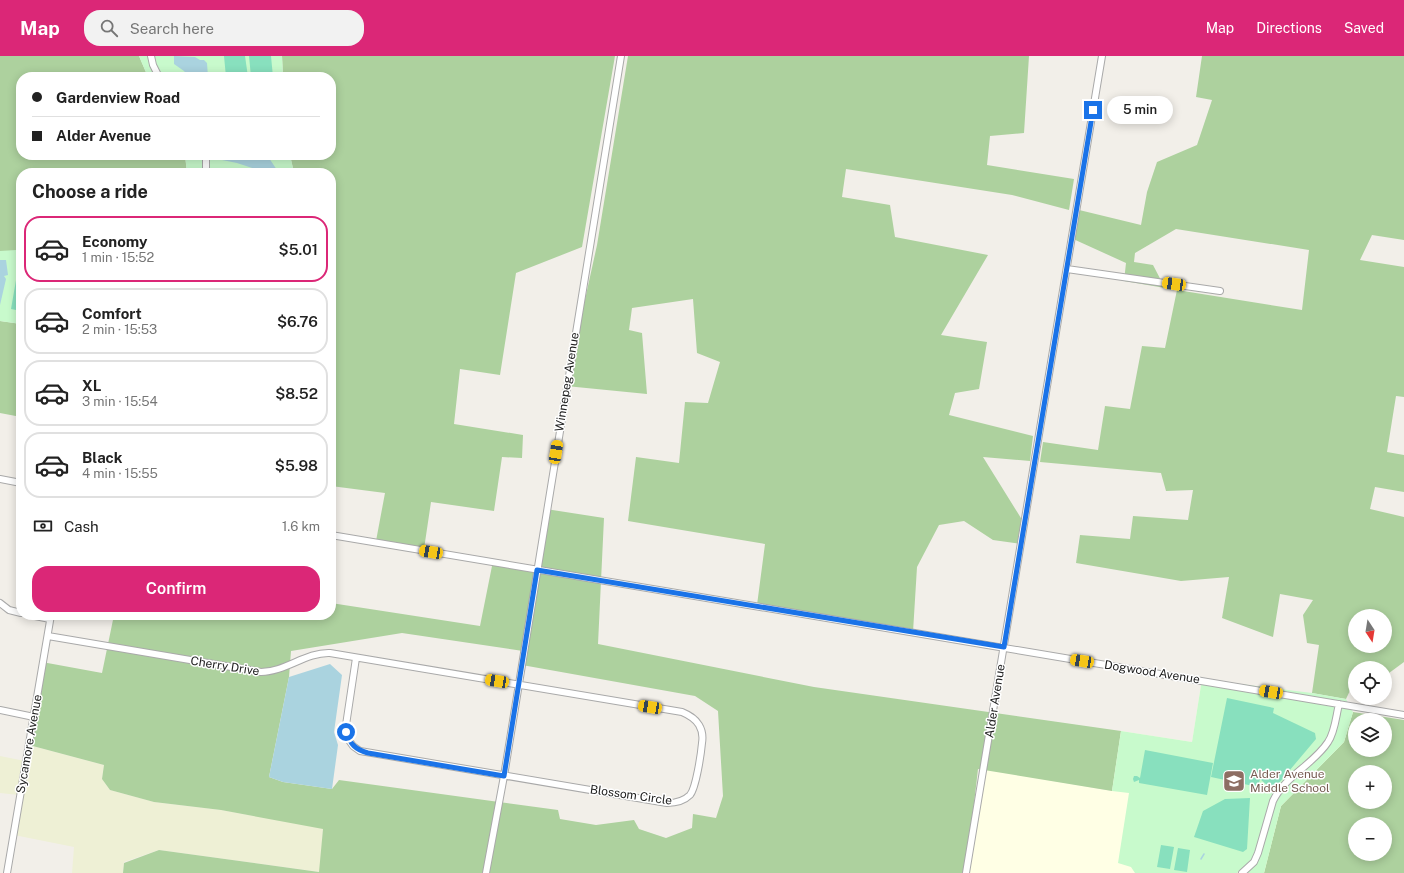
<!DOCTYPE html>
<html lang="en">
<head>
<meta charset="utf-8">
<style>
  body { margin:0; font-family:"Public Sans",sans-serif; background:#f2f2f2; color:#222; height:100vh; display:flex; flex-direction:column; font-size:15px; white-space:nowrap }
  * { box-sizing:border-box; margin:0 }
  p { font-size:13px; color:#767676 }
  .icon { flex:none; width:22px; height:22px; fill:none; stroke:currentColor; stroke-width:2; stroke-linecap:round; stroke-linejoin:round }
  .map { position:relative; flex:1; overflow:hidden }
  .details { position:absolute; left:16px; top:112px; width:320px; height:452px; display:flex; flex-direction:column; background:#fff; border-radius:16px; box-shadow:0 2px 10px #0003 }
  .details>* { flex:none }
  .top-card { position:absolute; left:16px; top:16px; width:320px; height:88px; border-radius:16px; box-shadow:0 2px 10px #0003; display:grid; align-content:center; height:88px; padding:0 16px; background:#fff }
  .needle { width:26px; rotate:168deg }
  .buttons { position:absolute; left:1348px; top:553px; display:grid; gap:8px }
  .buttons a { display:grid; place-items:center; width:44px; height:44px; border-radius:50%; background:#fff; box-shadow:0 2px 10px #0003; font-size:20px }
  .end { position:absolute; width:18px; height:18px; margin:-9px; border:5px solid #1a73e8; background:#fff; box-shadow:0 0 0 2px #fff }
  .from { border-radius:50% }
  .bubble { position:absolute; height:28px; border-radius:14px; background:#fff; box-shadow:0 2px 10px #0003; font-size:13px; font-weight:600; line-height:28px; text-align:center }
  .car { position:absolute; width:12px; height:24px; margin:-12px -6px; border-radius:5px; box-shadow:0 0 3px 1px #0007; background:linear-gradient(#f5c518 24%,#345 0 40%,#f5c518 0 76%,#345 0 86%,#f5c518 0) }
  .top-card b { display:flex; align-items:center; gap:14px; height:38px; font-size:15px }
  .top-card b+b { border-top:1px solid #e0e0e0 }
  .top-card i { width:10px; height:10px; background:#222 }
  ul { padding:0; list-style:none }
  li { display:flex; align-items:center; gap:12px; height:66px; margin:0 8px 6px; padding:0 8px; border:2px solid #e0e0e0; border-radius:16px }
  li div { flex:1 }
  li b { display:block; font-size:15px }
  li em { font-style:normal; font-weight:600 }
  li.current { border-color:#db2777 }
  li>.icon { width:36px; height:36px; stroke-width:1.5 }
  h2 { padding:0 16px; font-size:18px; line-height:48px }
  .pay { display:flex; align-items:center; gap:10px; height:44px; padding:0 16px; font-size:15px }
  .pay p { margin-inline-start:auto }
  .button { display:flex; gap:8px; margin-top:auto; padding:8px 16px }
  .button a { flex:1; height:46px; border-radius:16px; background:#db2777; color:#fff; font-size:16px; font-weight:600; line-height:46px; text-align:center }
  header { display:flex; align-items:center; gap:24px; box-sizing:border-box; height:56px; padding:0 20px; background:#db2777; color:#fff }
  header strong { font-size:19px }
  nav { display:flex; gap:22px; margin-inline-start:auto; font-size:14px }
  .search { width:280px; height:36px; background:#f2f2f2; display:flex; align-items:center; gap:10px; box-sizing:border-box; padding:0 14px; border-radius:16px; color:#767676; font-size:15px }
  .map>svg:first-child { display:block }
  .education { fill:#ffffe5 }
  .farmland { fill:#eef0d5 }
  .forest { fill:#add19e; fill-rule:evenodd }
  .park { fill:#c8facc }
  .pitch { fill:#88e0be }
  .water { fill:#aad3df }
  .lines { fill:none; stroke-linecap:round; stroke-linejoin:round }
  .stream { stroke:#aad3df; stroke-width:1.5 }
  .street-casing { stroke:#a9a9a9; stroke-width:8 }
  .street { stroke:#fff; stroke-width:6 }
  .route { stroke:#1a73e8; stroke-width:5 }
  .labels { text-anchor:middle; stroke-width:3; stroke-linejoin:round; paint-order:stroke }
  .street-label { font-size:12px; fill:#222; stroke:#fff }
  .education-label { font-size:12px; fill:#785e54; stroke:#fff; text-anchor:start }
</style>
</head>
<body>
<header>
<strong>Map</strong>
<div class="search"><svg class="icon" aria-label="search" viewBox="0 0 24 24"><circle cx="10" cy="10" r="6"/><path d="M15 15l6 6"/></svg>Search here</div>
<nav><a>Map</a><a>Directions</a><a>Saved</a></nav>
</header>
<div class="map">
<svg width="1404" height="817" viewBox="0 0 1404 817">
  <rect width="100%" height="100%" fill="#f2efe9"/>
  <path class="education" d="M1202 623 1353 656 1355 672V798L1377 817H966L984 713 1112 735 1121 675 1192 686Z"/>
  <path class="farmland" d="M29 689 104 709 102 723 110 734 154 746 221 754 323 772 320 816 159 794 124 806 123 817H72L74 791 14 779 19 739 0 737V700L25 705Z"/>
  <path class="forest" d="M0 0H139L148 21H21V99H185L187 117H21V195H0Z
    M282 0H615L582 191 516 217 500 319 460 313 454 368 523 379 522 402 502 401 494 455 431 446 424 493 376 485 385 437 331 430V117H294L290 99H331V21H283Z
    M628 0H1029L1024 77 990 80 987 109 1074 123 1069 154 1012 139 846 113 842 141 890 149 895 181 988 199 941 279 987 286 979 333 955 337 949 359 1033 380 1030 405 983 401 1024 467 1022 488 993 484 964 465 939 469 917 511 913 576 757 549 765 488 628 465 636 401 679 407 685 346 708 347 720 306 697 297 693 243 632 252 629 274 642 277 647 338 566 330 597 189Z
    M1202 0H1404V184L1372 179 1360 204 1404 211V341L1396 340 1387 396 1404 399V436L1375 431 1370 453 1404 461V606L1385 620V612H1355V624L1346 643 1312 637 1319 589 1307 587 1303 559 1313 544 1280 538 1273 581 1222 562 1229 521 1181 525 1076 507 1080 479 1130 483 1133 460 1188 464 1193 434 1166 435 1161 417 1040 406 1043 386 1098 394 1105 350 1130 353 1142 290 1165 292 1177 234 1302 254 1309 194 1176 173 1135 197 1134 206 1153 209 1165 232 1124 225 1126 207 1071 182 1075 153 1141 169 1147 136 1157 106 1197 89 1212 44 1196 41ZM1355 560H1385V590H1355Z
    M0 265 21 268V361L0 357Z
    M546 453 604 462 598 588 814 631 1121 675 1112 735 978 713 966 817H123L124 807 159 794 319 816 323 773 221 754 154 746 110 734 102 723 104 709 29 689 42 606 102 617 114 559H331V547L480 570 493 505 536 512ZM402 577 523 595 522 609 695 640 718 655 723 740 716 762 693 758 692 772 666 782 639 773 634 764 596 769 560 763 558 754 339 724 332 733 283 726 269 721 289 621 291 595Z
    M1353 656 1404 664V817H1264L1281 750 1344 686ZM1355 664H1385V694H1355ZM1355 716H1385V746H1355ZM1355 768H1385V798H1355Z"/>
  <path class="park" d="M139 0H282L283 21H148Z
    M185 99H290L294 117H187Z
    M16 194 21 195V268L0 265V195Z
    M1202 623 1312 637 1346 643 1353 656 1344 686 1281 750 1264 817H1242L1240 814 1237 817H1135L1131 811 1118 807 1129 737 1112 735 1121 675 1192 686Z"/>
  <path class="pitch" d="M224 0H245L248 21H226Z
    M249 0H271L273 21H251Z
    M19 207H21V255L11 253Z
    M1227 642 1274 652 1273 657 1315 677 1316 683 1273 734 1260 723 1258 731 1211 721Z
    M1145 694 1213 707 1207 739 1139 727V724L1134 726 1133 723 1134 720H1137L1140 722Z
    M1250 742 1247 793 1243 796 1194 781 1203 755 1225 743Z
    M1161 789 1174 791 1170 813 1157 811Z
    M1178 792 1190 794 1187 816 1174 814Z"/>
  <path class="water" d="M174 0 195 1 200 4H204L207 7 208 21H189L184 15 174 8Z
    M212 99H267L279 117H268L237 107 217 103 216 100Z
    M0 204H6L8 219 4 220 6 223 0 249Z
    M330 608 342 619 334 676 338 689 332 733 283 726 269 721 289 621Z"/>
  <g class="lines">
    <path class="stream" d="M1201 803 1204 798"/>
    <g class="street-casing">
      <path id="street" d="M151 0 153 9 159 21
        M206 117V99
        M1067 213 1220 235
        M0 423 21 427
        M331 479 1404 659
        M0 547 9 554 21 557
        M30 559 50 563
        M48 580 261 616C285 616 306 596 330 597L682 656C689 659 695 662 699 669 702 674 703 681 702 687 701 698 696 732 690 739 684 745 676 747 667 747L360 695 353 690 348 683 346 669 356 602
        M0 654 34 661
        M7 817 51 559
        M486 817 504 720 621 0
        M966 817 1102 0
        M1242 817 1254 806 1258 797 1273 745C1285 720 1314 708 1328 686 1335 676 1336 660 1339 648"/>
    </g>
    <use href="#street" class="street"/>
  </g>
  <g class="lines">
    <path class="route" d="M346 676C350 688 356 694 368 697L504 720 537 514 1004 591 1093 54"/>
  </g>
  <defs>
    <g id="school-square" transform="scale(1.15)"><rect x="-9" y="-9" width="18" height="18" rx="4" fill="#8d6e63" stroke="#fff"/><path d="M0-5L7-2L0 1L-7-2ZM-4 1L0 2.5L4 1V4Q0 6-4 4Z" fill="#fff"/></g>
  </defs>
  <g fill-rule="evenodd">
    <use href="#school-square" x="1234" y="725"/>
  </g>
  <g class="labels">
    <g class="street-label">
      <text transform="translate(567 326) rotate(-81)" y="4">Winnepeg Avenue</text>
      <text transform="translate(225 610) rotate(9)" y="4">Cherry Drive</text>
      <text transform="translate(1152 616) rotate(9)" y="4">Dogwood Avenue</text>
      <text transform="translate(995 645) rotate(-81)" y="4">Alder Avenue</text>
      <text transform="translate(29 688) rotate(-80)" y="4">Sycamore Avenue</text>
      <text transform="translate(631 739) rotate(8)" y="4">Blossom Circle</text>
    </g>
    <g class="education-label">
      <text x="1250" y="722">Alder Avenue<tspan x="1250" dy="14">Middle School</tspan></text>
    </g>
  </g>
</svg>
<div class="buttons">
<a><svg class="needle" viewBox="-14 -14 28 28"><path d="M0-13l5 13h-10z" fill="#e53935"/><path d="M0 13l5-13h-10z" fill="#767676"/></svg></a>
<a><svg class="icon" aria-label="locate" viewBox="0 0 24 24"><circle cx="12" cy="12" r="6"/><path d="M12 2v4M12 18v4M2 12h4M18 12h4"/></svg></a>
<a><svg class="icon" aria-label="layers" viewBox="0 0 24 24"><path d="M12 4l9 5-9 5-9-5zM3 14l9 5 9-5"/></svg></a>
<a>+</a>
<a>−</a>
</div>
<i class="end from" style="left:346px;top:676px"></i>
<i class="end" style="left:1093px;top:54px"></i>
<div class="bubble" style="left:1107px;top:40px;width:66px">5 min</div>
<i class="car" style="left:1174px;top:228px;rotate:278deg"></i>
<i class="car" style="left:556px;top:396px;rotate:9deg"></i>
<i class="car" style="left:431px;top:496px;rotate:280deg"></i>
<i class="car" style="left:1082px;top:605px;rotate:279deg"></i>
<i class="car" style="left:497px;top:625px;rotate:279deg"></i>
<i class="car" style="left:1271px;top:636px;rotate:280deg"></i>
<i class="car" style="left:650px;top:651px;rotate:279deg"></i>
<div class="top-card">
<b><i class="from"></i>Gardenview Road</b>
<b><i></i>Alder Avenue</b>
</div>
<section class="details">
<h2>Choose a ride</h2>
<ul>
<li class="current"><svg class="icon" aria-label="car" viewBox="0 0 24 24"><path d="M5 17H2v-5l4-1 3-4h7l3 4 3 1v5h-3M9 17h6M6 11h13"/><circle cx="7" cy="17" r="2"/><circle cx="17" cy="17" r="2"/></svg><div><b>Economy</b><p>1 min · 15:52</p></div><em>$5.01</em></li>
<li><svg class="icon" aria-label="car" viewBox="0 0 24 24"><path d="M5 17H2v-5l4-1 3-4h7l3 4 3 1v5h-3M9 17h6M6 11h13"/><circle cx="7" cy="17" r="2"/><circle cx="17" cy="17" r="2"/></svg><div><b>Comfort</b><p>2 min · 15:53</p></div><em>$6.76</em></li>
<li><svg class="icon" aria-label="car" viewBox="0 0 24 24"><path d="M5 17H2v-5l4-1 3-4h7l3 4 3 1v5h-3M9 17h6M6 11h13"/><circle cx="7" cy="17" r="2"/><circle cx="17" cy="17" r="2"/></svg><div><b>XL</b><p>3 min · 15:54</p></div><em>$8.52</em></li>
<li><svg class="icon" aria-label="car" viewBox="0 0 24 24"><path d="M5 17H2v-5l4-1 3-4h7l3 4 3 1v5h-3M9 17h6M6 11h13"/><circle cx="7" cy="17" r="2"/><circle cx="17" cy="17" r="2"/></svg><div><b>Black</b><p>4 min · 15:55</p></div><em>$5.98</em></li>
</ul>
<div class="pay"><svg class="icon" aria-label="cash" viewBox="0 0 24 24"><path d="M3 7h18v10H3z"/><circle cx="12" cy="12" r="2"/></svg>Cash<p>1.6 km</p></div>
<div class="button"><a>Confirm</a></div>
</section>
</div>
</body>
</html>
